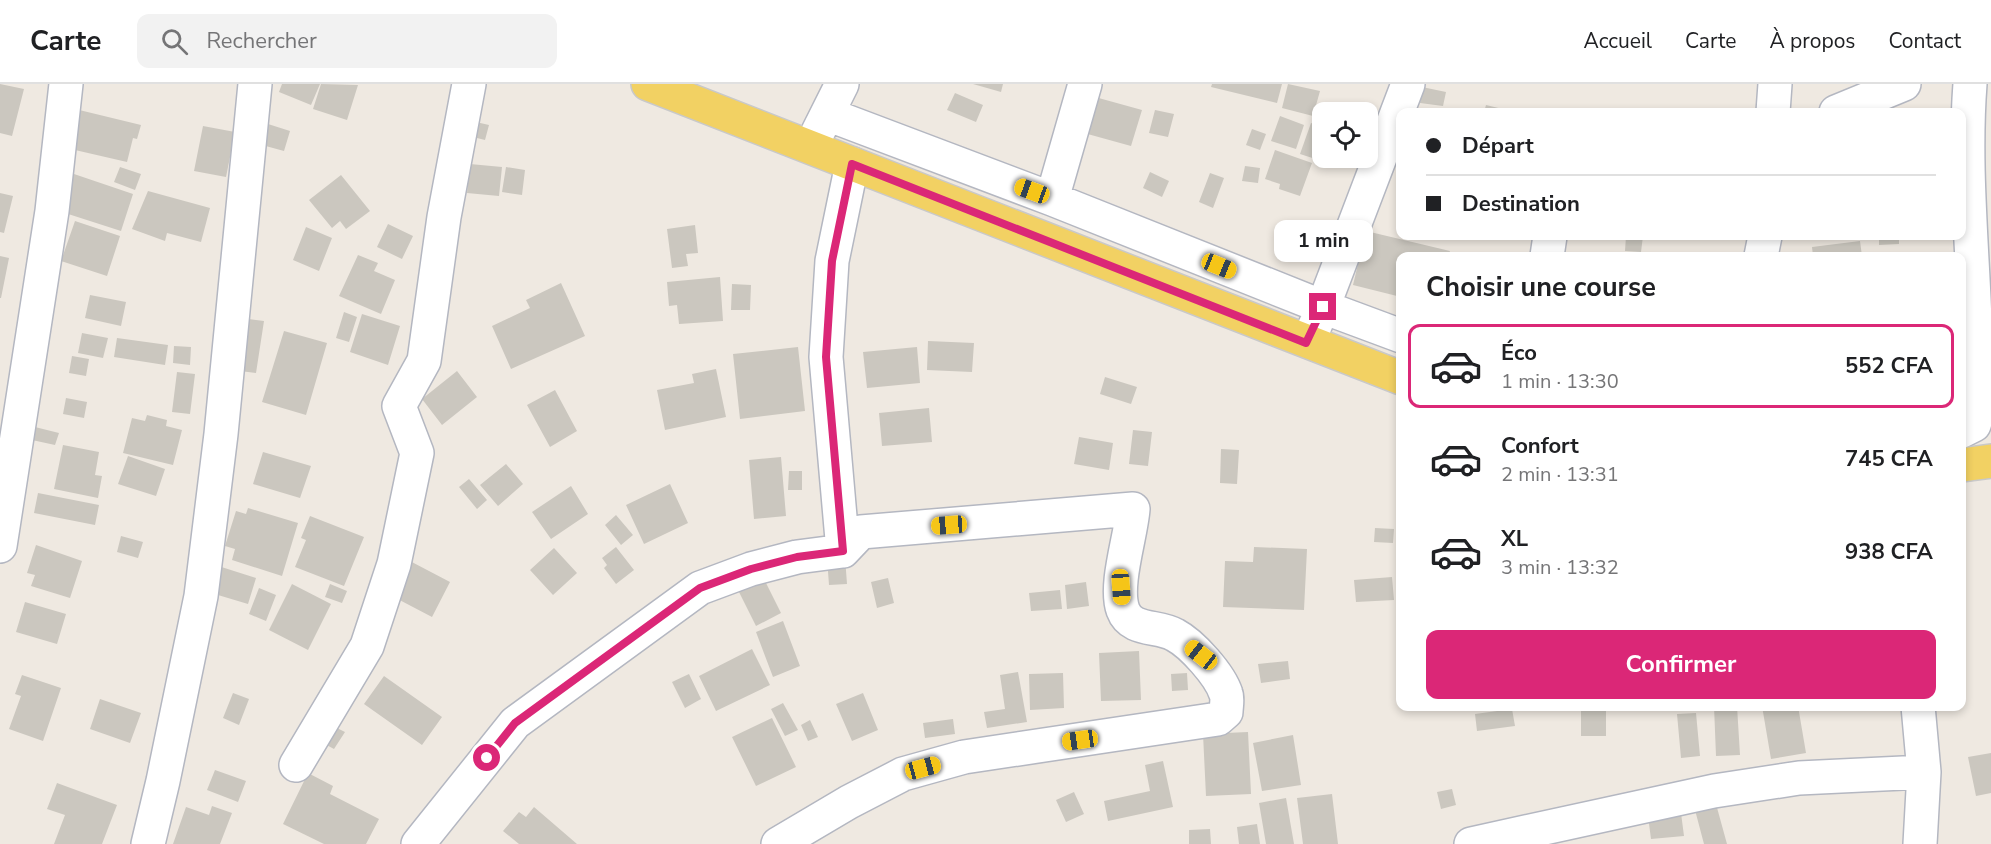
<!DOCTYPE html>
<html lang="fr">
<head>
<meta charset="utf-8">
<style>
  body { margin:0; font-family:"Nunito Sans",sans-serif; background:#f2f2f2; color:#202124; height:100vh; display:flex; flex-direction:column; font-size:22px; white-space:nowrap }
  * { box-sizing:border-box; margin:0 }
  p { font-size:20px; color:#757577 }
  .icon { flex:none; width:33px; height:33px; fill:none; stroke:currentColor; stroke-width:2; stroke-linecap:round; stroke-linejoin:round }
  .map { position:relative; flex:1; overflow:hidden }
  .panel { position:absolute; left:1396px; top:168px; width:570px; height:459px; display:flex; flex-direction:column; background:#fff; border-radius:12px; box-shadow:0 3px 9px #0003 }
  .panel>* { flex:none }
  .top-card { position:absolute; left:1396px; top:24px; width:570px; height:132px; border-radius:12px; box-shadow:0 3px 9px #0003; display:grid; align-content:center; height:132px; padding:0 30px; background:#fff }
  .controls { position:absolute; left:1312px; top:18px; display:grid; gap:12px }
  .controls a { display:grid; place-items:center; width:66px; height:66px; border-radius:12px; background:#fff; box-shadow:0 3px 9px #0003; font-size:30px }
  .end { position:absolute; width:27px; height:27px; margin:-14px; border:8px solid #db2777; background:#fff; box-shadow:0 0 0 3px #fff }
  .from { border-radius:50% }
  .bubble { position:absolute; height:42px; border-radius:12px; background:#fff; box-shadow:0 3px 9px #0003; font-size:20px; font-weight:700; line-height:42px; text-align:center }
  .car { position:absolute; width:18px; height:36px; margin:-18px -9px; border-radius:8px; box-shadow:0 0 4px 2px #0007; background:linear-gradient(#f5c518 24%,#345 0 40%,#f5c518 0 76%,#345 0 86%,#f5c518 0) }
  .top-card b { display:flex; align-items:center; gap:21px; height:57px; font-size:22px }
  .top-card b+b { border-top:2px solid #e0e0e0 }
  .top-card i { width:15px; height:15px; background:#202124 }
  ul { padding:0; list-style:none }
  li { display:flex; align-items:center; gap:18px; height:84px; margin:0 12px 9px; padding:0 18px; border:3px solid transparent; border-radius:12px }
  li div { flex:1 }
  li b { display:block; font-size:22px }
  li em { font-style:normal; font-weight:700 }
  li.active { border-color:#db2777 }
  li>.icon { width:54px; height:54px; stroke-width:1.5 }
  h2 { padding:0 30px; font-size:27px; line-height:72px }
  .action { display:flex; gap:12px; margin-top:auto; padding:12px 30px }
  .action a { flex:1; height:69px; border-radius:12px; background:#db2777; color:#fff; font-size:24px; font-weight:700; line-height:69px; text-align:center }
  header { display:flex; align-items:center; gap:36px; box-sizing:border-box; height:84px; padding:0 30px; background:#fff; border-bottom:2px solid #e0e0e0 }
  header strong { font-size:28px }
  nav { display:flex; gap:33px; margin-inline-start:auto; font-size:21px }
  .search { width:420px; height:54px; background:#f2f2f2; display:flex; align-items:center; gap:15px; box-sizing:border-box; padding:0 21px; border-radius:12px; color:#757577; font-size:22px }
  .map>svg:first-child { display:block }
  .building { fill:#cbc7bf }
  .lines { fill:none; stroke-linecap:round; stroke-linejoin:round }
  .minor-casing { stroke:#b4b7c1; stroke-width:36 }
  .major-casing { stroke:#c9c9c9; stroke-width:36 }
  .minor { stroke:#fff; stroke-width:33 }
  .major { stroke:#f2d163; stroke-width:33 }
  .route { stroke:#db2777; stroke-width:8 }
</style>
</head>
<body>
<header>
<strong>Carte</strong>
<div class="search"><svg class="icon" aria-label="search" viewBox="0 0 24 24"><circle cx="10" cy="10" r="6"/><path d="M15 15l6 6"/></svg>Rechercher</div>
<nav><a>Accueil</a><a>Carte</a><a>À propos</a><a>Contact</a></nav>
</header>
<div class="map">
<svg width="1991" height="760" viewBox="0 0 1991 760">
  <rect width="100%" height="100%" fill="#efe9e1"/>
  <path class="building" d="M0 0 24 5 12 52 0 49Z
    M282 0H320L311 21 279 8Z
    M321 0 358 1 347 36 313 25Z
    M973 0H1003L1001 8Z
    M1212 0H1282L1277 19 1211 3Z
    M1288 0 1320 7 1313 32 1282 24Z
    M1422 3 1446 8 1443 22 1420 19Z
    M955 9 983 21 976 38 947 26Z
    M1095 13 1142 26 1131 62 1084 49Z
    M1486 21 1515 28H1484Z
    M71 24 141 41 137 55 133 54 127 78 62 63Z
    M1155 26 1174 30 1168 53 1149 49Z
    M1280 32 1304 41 1296 65 1271 57Z
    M476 38 489 41 485 56 473 53Z
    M1311 39 1323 43V74H1336L1334 81 1300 70Z
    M268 40 290 47 284 67 262 61Z
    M203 42 235 48 226 93 194 87Z
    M1252 45 1266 50 1260 66 1246 61Z
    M1275 66 1312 79 1300 112 1279 105 1280 100 1265 95Z
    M470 80 502 83 499 112 467 109Z
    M1245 82 1260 84 1258 99 1242 97Z
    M120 83 141 90 135 106 114 98Z
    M506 83 525 86 522 111 502 108Z
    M1150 88 1169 97 1162 113 1143 104Z
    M1210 89 1224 94 1213 124 1199 118Z
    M74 90 133 110 121 147 62 128Z
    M341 91 370 127 346 145 340 137 332 144 309 116Z
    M148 107 210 124 201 158 167 149 165 157 132 145Z
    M0 109 13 112 4 149 0 148Z
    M75 137 120 152 107 192 61 177Z
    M388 140 413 152 402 175 377 163Z
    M695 141 698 169 686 170 688 182 672 184 667 145Z
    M306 143 332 154 319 187 293 176Z
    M1366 147 1450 167 1448 172H1401V213L1353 201Z
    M1626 152H1643L1641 168 1625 167Z
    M1879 152H1899V160L1879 161Z
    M1860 157 1862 172H1813L1812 163Z
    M358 171 378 179 374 187 395 196 381 230 339 212Z
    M0 172 9 174 1 214H0Z
    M720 193 723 237 679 240 677 221 669 222 667 198Z
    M561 199 585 252 511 285 492 242 530 224 526 216Z
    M732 200 751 201 750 226H731Z
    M90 211 126 218 121 242 85 234Z
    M344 228 357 233 349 258 336 254Z
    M362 230 400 242 388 281 350 268Z
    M241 234 264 237 256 289 232 286Z
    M284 247 327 259 306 331 262 318Z
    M82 249 108 254 103 274 78 269Z
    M117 254 168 261 165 281 114 273Z
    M928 257 974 259 972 288 927 286Z
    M174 262 191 263 190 281 173 279Z
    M798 263 805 327 740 335 733 270Z
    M917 263 920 299 867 304 863 268Z
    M72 272 89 275 86 292 69 289Z
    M716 285 726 333 665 346 657 306 694 299 692 290Z
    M457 287 477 313 442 341 422 315Z
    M177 288 195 290 190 330 172 328Z
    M1105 293 1137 303 1131 320 1100 310Z
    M555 306 577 347 550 363 527 321Z
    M66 314 87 318 84 334 63 330Z
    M929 324 932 358 882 362 879 329Z
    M147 331 167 336 166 342 182 346 173 381 123 369 132 334 145 337Z
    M35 343 59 349 55 361 32 356Z
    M1133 346 1152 348 1148 382 1129 380Z
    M1079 353 1113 359 1109 386 1074 380Z
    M63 361 99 368 95 391 102 392 98 414 54 405Z
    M1221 365 1239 366 1237 400 1220 399Z
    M263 368 311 382 300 414 253 400Z
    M128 372 165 385 156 412 118 400Z
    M781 373 786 432 754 435 749 376Z
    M506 380 523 400 498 422 480 401Z
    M789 387H802V406H788Z
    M469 395 487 416 477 425 459 403Z
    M670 400 688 439 644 460 626 421Z
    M571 402 588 430 551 455 532 428Z
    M38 409 99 421 95 441 34 429Z
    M248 424 298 439 282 492 232 476 235 465 225 462 236 427 246 430Z
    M616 431 633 451 621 461 605 441Z
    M310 432 364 453 344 502 295 483 306 456 301 454Z
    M1375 444 1394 445 1393 459 1374 458Z
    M121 452 143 458 138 474 117 468Z
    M36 461 82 477 70 514 31 502 35 491 27 489Z
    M616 463 634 486 616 500 604 484 607 481 602 474Z
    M1254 463 1307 465 1304 526 1223 523 1225 477 1253 478Z
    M554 464 577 489 553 511 530 486Z
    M845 473 847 500 829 501 827 474Z
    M408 476 450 498 432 533 390 511Z
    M212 480 256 494 248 520 218 511 220 503 206 499Z
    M759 485 781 529 756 542 734 498Z
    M1392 493 1394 516 1356 518 1354 496Z
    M888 494 894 519 877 524 871 498Z
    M1086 498 1089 522 1067 525 1065 501Z
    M292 500 331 520 308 566 269 546Z
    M330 500 347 507 342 519 325 513Z
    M259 504 276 511 266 537 249 530Z
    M1060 506 1062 525 1031 527 1029 509Z
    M25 518 66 530 57 560 16 548Z
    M783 537 800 582 773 593 756 548Z
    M752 565 770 601 716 627 699 592Z
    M1139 567 1141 616 1101 617 1099 569Z
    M1288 577 1290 595 1261 599 1258 580Z
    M1018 588 1027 638 987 644 984 628 1005 625 1000 591Z
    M1063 589 1064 624 1030 626 1029 590Z
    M1187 589 1188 606 1172 607 1171 590Z
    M689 590 701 615 685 624 672 598Z
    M22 591 61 604 43 657 9 645 21 612 15 610Z
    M384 592 442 633 422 661 364 620Z
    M233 609 249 615 239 641 223 634Z
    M863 609 878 646 852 657 836 620Z
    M100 615 141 629 130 659 90 645Z
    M783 619 798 646 785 652 771 625Z
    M1714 622H1737L1740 671 1716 672Z
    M1762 622H1798L1806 669 1771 675Z
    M1512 625 1515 642 1477 647 1475 630Z
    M1581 626H1606V652H1581Z
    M1696 629 1700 672 1681 674 1677 630Z
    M772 634 796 683 756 702 732 653Z
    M953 635 955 650 925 654 923 639Z
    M810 636 818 653 808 657 801 641Z
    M331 641 345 648 334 665 321 658Z
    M1248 648 1251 710 1206 712 1203 650Z
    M1293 651 1301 701 1262 707 1253 659Z
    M1991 669V709L1976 712 1968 673Z
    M1163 677 1173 723 1108 737 1104 717 1150 707 1145 681Z
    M215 686 246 697 238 718 207 706Z
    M308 689 333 702 330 710 379 735 366 760H324L283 740Z
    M57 699 117 721 102 760H54L65 731 47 725Z
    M1452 705 1456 721 1441 725 1437 708Z
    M1074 708 1084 730 1066 738 1056 716Z
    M1332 710 1338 760H1303L1297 714Z
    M1286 714 1294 760H1266L1259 719Z
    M1716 720 1727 760H1704L1695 726Z
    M212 722 232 729 220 760H173L186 723 209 731Z
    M534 723 577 760H519L503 747 519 728 526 733Z
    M1681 729 1684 752 1651 755 1648 732Z
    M1257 740 1260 760H1239L1237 743Z
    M1210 745 1211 760H1189V746Z"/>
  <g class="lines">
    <g class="minor-casing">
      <path id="minor" d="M1773 28 1775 0
        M1836 28 1904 0
        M827 30 1052 115 1323 223 1401 252
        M818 48 842 0
        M1052 115 1085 0
        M1547 172 1550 152
        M1761 172 1765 152
        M1314 244 1323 223 1408 0
        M1962 347 1974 341C1983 316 1976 266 1975 237 1972 159 1964 78 1970 0
        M0 462 52 127 66 0
        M843 467 826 273 832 177 852 80
        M1918 622 1924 688 1920 760
        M296 681 367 562 394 480 417 369 399 322 424 277 444 133 469 0
        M148 760 163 697 201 512 221 350 255 0
        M418 760 515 639 700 504 751 485 797 473 843 467 861 448 1133 425C1131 452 1114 501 1123 526 1131 548 1158 541 1175 551 1192 560 1220 591 1226 610 1228 615 1226 623 1226 628L1218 635 964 673 903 690 849 718 778 760
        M1471 760 1714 707 1799 694 1924 688"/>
    </g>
    <g class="major-casing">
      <path id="major" d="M648 0 1401 294
        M1962 381 1991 377"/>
    </g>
    <use href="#minor" class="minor"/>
    <use href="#major" class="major"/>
  </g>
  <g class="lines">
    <path class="route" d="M487 674 515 639 700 504 751 485 797 473 843 467 826 273 832 177 852 80 1306 259 1323 223"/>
  </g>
</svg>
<div class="controls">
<a><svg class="icon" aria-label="locate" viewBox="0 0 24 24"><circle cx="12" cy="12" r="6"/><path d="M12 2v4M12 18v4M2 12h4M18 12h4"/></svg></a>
</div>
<i class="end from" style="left:487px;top:674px"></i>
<i class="end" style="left:1323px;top:223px"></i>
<div class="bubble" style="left:1274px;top:136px;width:99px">1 min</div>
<i class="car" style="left:1032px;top:107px;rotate:290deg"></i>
<i class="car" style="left:1219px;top:182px;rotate:112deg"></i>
<i class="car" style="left:949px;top:441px;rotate:266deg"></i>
<i class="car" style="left:1121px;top:503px;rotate:176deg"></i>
<i class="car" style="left:1201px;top:571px;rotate:308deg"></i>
<i class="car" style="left:1080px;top:656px;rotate:262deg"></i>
<i class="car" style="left:923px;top:684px;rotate:75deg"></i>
<div class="top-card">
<b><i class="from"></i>Départ</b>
<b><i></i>Destination</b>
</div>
<section class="panel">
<h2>Choisir une course</h2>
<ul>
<li class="active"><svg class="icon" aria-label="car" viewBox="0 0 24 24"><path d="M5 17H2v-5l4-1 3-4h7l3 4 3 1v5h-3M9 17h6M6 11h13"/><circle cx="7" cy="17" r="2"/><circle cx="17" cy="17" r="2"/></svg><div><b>Éco</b><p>1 min · 13:30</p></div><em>552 CFA</em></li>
<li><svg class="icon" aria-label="car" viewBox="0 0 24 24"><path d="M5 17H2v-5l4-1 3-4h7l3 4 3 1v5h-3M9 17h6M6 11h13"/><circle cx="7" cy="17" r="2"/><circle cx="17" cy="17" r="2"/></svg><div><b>Confort</b><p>2 min · 13:31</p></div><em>745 CFA</em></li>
<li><svg class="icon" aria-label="car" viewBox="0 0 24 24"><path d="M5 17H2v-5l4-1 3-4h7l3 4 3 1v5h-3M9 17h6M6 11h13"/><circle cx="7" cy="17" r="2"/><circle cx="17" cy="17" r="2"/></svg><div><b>XL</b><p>3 min · 13:32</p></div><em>938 CFA</em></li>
</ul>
<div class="action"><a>Confirmer</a></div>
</section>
</div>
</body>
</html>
